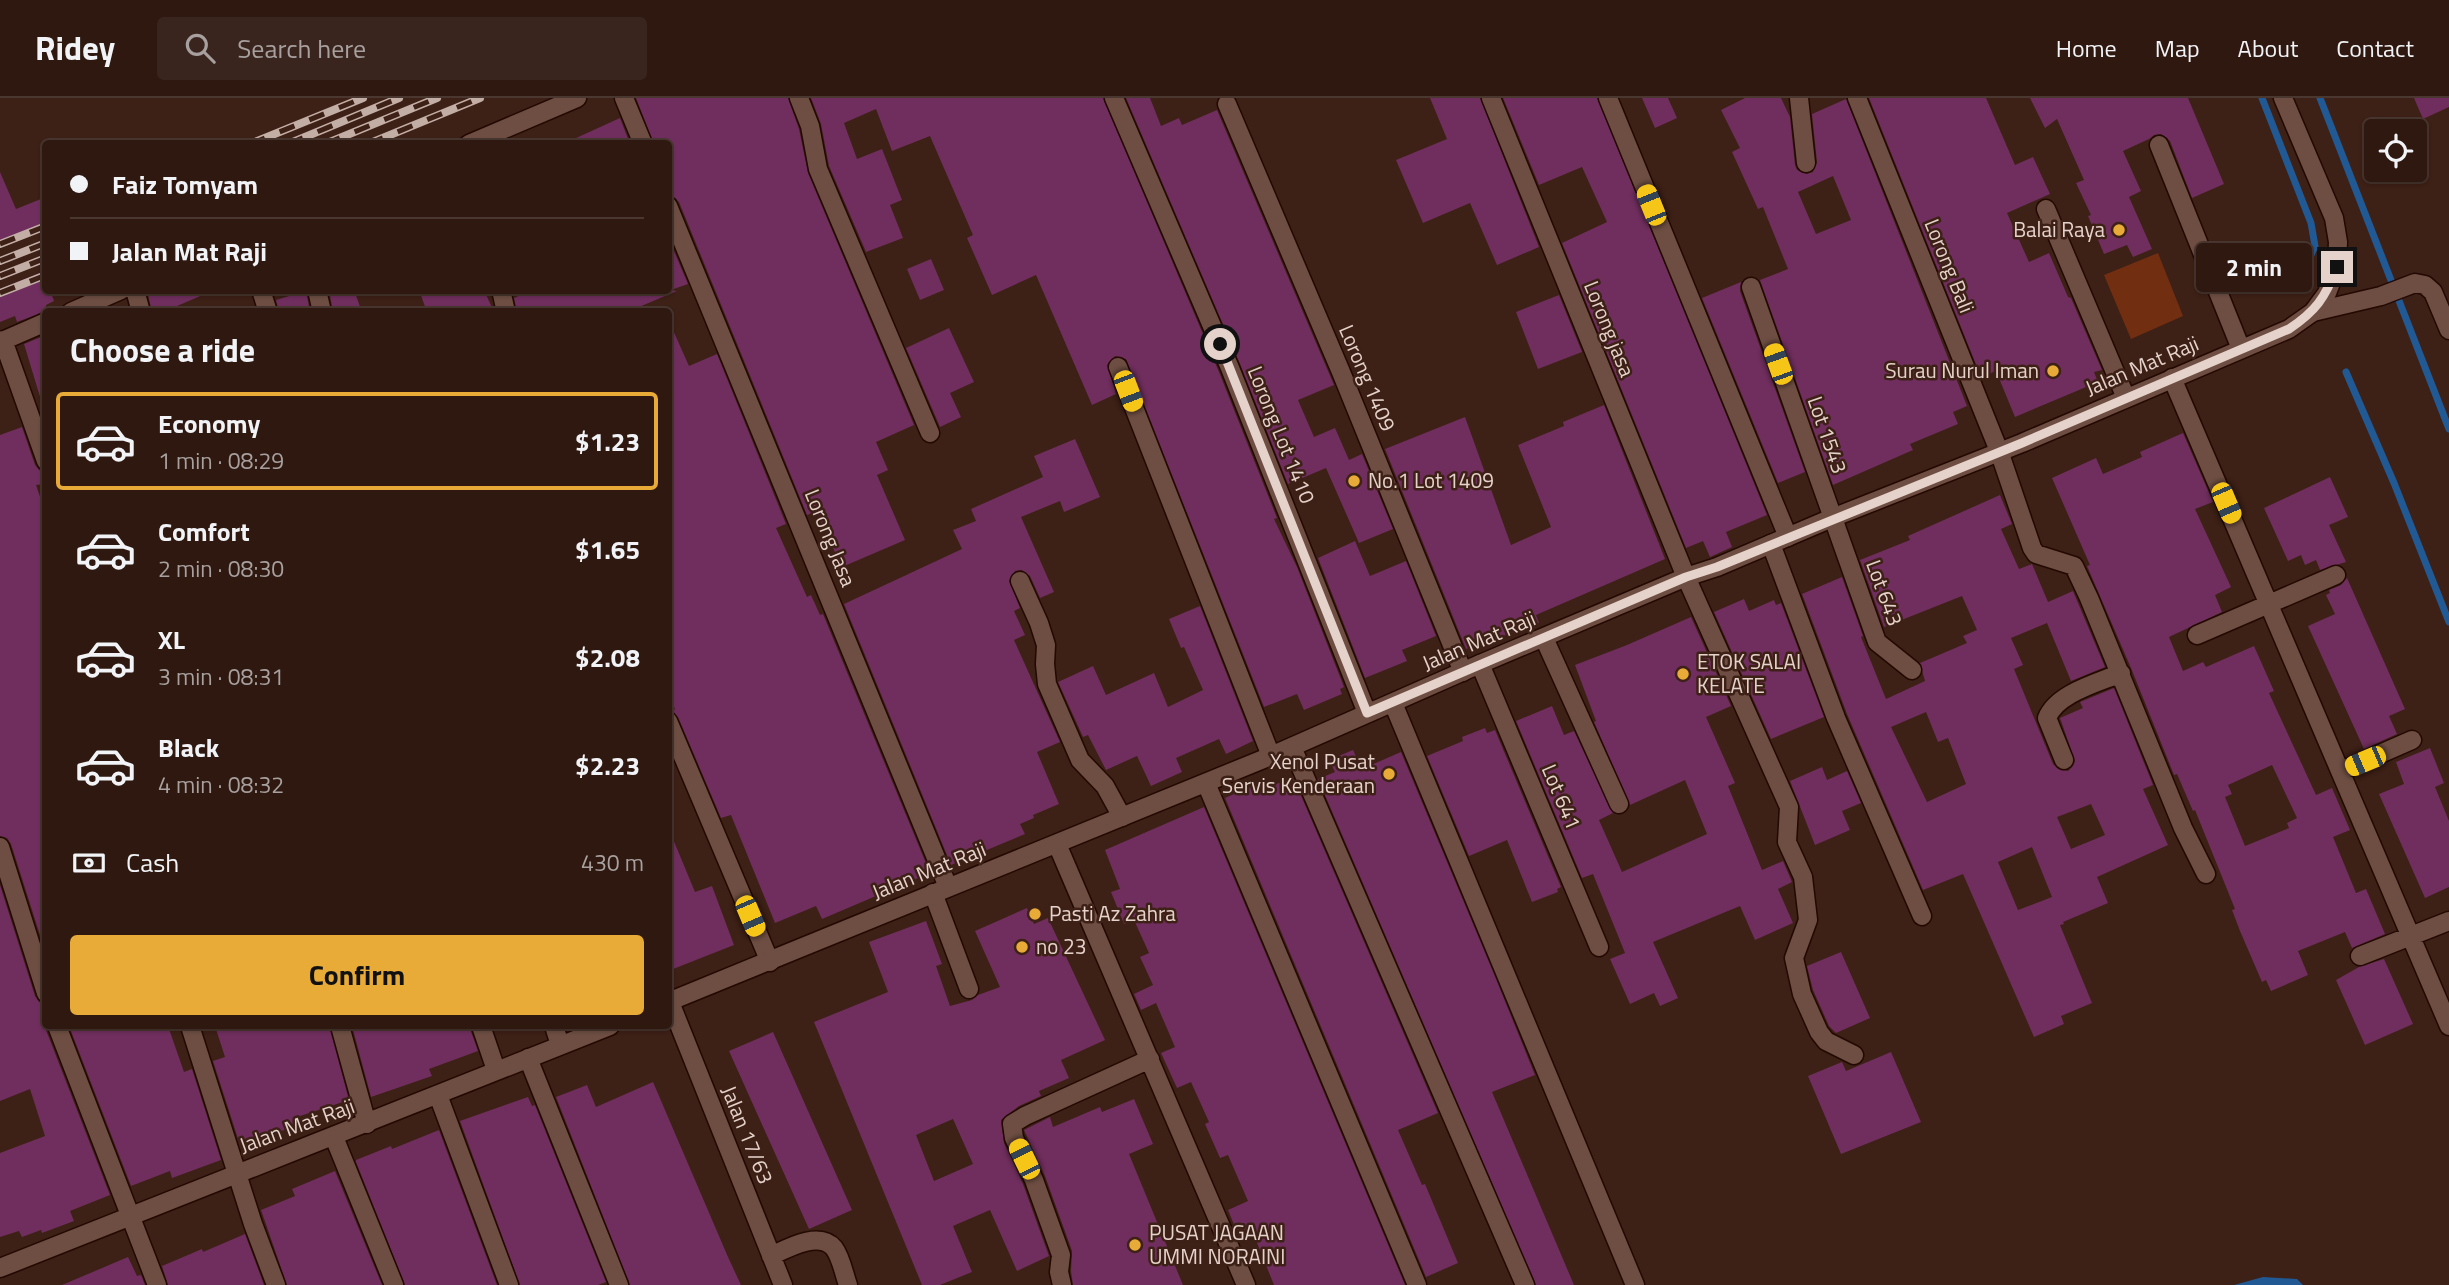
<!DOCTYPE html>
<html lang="en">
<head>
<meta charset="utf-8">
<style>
  body { margin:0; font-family:"Titillium Web",sans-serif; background:#3a251e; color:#f1f3f6; height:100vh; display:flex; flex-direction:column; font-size:26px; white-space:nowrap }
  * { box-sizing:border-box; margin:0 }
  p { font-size:23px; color:#a7a09f }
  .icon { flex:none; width:38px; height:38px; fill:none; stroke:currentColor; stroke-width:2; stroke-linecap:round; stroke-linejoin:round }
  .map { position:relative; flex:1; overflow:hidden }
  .details { position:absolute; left:42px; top:210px; width:630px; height:721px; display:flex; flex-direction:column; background:#2e1810; border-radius:7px; box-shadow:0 2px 5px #0004,0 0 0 2px #493730 }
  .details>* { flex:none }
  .banner { position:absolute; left:42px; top:42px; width:630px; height:154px; border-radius:7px; box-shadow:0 2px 5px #0004,0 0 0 2px #493730; display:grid; align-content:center; height:154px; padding:0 28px; background:#2e1810 }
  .controls { position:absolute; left:2364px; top:21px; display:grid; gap:14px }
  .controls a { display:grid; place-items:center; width:63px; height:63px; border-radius:7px; background:#2e1810; box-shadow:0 2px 5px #0004,0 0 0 2px #493730; font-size:35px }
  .end { position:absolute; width:32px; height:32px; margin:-16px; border:9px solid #e5d2ca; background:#111; box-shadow:0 0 0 4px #111 }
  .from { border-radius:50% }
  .bubble { position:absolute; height:49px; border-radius:7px; background:#2e1810; box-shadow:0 2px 5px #0004,0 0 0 2px #493730; font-size:23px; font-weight:700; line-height:49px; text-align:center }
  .car { position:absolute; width:21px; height:42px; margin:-21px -10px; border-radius:9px; box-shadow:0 0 5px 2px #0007; background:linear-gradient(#f5c518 24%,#345 0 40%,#f5c518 0 76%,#345 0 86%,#f5c518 0) }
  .banner b { display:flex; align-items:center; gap:24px; height:66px; font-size:26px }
  .banner b+b { border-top:2px solid #493730 }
  .banner i { width:18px; height:18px; background:#f1f3f6 }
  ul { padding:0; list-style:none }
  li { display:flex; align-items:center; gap:21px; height:98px; margin:0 14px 10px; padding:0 14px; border:4px solid transparent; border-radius:7px }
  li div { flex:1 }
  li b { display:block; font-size:26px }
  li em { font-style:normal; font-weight:700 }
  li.current { border-color:#e9ab38 }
  li>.icon { width:63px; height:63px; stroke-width:1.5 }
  h2 { padding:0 28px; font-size:32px; line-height:84px }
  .pay { display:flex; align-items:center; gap:18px; height:77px; padding:0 28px; font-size:26px }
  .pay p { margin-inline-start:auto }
  .primary-button { display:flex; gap:14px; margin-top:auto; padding:14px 28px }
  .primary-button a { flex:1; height:80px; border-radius:7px; background:#e9ab38; color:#111; font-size:28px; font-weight:700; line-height:80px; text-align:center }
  header { display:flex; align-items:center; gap:42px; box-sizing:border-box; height:98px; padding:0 35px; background:#2e1810; border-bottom:2px solid #493730 }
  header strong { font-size:33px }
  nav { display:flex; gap:38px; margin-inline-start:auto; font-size:24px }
  .search { width:490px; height:63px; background:#3a251e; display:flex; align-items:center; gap:18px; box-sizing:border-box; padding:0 24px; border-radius:7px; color:#a7a09f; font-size:26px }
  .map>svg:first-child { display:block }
  .green { fill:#722e11 }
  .water { fill:#205993 }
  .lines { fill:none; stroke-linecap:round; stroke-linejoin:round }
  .stream { stroke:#205993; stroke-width:7 }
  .building { fill:#702e5e; fill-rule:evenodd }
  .minor-casing { stroke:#230902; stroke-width:21 }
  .tertiary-casing { stroke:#230902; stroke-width:21 }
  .minor { stroke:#6e4e42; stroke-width:18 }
  .tertiary { stroke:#6e4e42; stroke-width:18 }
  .rail-casing { stroke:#c3aea6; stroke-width:8 }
  .rail { stroke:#3d2016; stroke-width:5; stroke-dasharray:16; stroke-linecap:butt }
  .route { stroke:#e5d2ca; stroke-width:9 }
  .poi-dot { fill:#e9ab38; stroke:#3d2016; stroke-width:2.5 }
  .labels { text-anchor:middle; stroke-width:5; stroke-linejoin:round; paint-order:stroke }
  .poi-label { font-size:21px; fill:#e5d2ca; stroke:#3d2016; text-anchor:start }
  .street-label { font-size:21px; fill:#e5d2ca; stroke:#3d2016 }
</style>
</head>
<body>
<header>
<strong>Ridey</strong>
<div class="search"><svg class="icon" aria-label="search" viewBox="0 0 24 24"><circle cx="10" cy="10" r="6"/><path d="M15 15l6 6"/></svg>Search here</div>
<nav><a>Home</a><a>Map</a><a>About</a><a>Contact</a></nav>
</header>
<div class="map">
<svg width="2449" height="1187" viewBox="0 0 2449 1187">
  <rect width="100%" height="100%" fill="#3d2016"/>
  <path class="green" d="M2158 155 2183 218 2131 241 2104 177Z"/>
  <path class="water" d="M2263 1179 2297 1181 2303 1187H2234Z"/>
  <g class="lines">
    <path class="stream" d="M2262 0 2311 125 2315 148 2305 170
      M2320 0 2449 331
      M2346 274 2394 385 2449 524"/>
  </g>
  <path class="building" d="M636 0H788L799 31 808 75 914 327 876 344 888 372 877 377 905 442 842 469 816 414 807 417 679 104 674 99 668 97V46H654Z
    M811 0H1103L1219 274 1277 420 1274 421 1297 469 1344 589 1340 591 1342 596 1304 612 1297 596 1264 609 1126 261 1115 258 1107 267 1116 296 1092 307 1036 177 992 197 967 140 973 137 930 38 892 53 876 11 844 25 857 61 882 51 902 102 890 107 903 140 866 154 829 68 821 26Z
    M1126 0H1150L1161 28 1179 20 1182 27 1217 12 1334 287 1298 302 1314 339 1335 330 1349 362 1362 356 1393 431 1359 445 1326 370 1288 386 1240 266Z
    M1430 0H1480L1539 149 1497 167 1470 105 1423 125 1396 62 1447 41Z
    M1503 0H1597L1767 417 1726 434 1732 449 1710 459 1703 443 1686 450 1562 145 1607 124 1582 69 1539 87Z
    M1642 0H1668L1677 20 1655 30Z
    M1745 0H1781L1790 19 1795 67 1797 72 1807 76 1813 74 1817 64 1812 16 1846 1 1967 308 1953 314 1958 326 1910 346 1913 352 1833 387 1760 182 1788 171 1763 109 1758 111 1732 54 1740 50 1721 12ZM1833 78 1851 122 1816 136 1798 94Z
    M1869 0H1986L2015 67 2033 59 2050 96 2007 115 2029 164 2049 155 2068 199 2071 200 2102 272 2094 274 2098 284 2015 319 1996 273 1981 279Z
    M2030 0H2188L2224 86 2192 100 2170 43 2161 36 2154 37 2149 41 2123 53 2141 93 2129 99 2152 151 2133 159 2127 147 2104 156 2088 118 2091 117 2076 85 2084 82 2057 21 2045 30Z
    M2414 0H2449V9L2423 21Z
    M620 20 630 46H563Z
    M0 74 16 111 46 99V125L0 145Z
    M668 139 688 186 671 192 677 193 627 214H517L514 200 532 192H668Z
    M931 161 944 192 920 202 907 171Z
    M42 174 46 182V192H50L54 203 46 207V213L17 224 15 218 0 224V191Z
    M1741 184 1740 193 1805 374 1778 385 1702 200Z
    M147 192H212V193L163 214H152Z
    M329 192H354L362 214H333Z
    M419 192H484L494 214H427Z
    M306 193 310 214H279L276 202Z
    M1559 197 1582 254 1538 271 1516 214Z
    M668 221 689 268 717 256 786 426 776 430 807 499 811 497 820 517 823 516 930 775 822 821 816 808 775 825 731 717 721 720 678 619 672 613 675 611 668 597Z
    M949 230 974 284 950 295 961 319 940 329 906 250Z
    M46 237V301L41 302 24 246Z
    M1604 307 1665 461 1536 517 1539 525 1466 551 1385 351 1465 319 1511 447 1551 429 1518 347 1564 328 1563 324Z
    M22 329 35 367 39 372 46 374V386L36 387 46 416V856L11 746 7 740 0 738V337Z
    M2183 335 2213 404 2195 411 2231 489 2215 497 2222 514 2169 539 2183 573 2203 564 2206 569 2254 548 2274 593 2269 595 2316 697 2332 690 2350 732 2333 739 2356 795 2366 791 2385 836 2352 850 2345 834 2298 853 2308 877 2271 893 2266 882 2262 884 2240 833 2232 812 2235 811 2195 712 2193 713 2177 676 2174 677 2131 570 2087 468 2090 467 2052 380 2096 360 2103 376 2142 359 2140 354ZM2272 667 2297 720 2287 725 2289 730 2245 748 2225 699 2232 696 2228 687Z
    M1075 341 1100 399 1064 414 1060 403 1021 419 1054 494 1040 500 1030 478 1022 472 1015 473 1009 483 1020 510 1014 513 1025 537 1014 542 1060 644 1037 654 1059 706 1033 717 1034 720 1020 726 1025 736 951 767 844 506 962 451 953 432 976 423 971 411 1043 379 1034 358Z
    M2330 379 2348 419 2329 427 2346 464 2320 472 2316 462 2305 467 2301 457 2288 463 2264 410Z
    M2000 397 2012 426 2001 431 2019 471 2032 466 2048 504 2073 493 2105 569 2071 583 2047 525 2011 540 2023 567 2014 571 2053 666 2058 671 2068 673 2073 668 2075 663 2060 620 2083 610 2080 604 2114 590 2153 687 2143 691 2168 747 2097 779 2108 805 2063 824 2064 826 2060 827 2092 905 2061 918 2064 926 2034 939 1963 776 1923 792 1847 616 1802 496 1842 479 1863 538 1861 539 1886 601 1925 583 1920 565 1967 545 1963 538 1977 532 1962 498 1884 529 1860 462 1910 442 1908 438ZM1926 614 1938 644 1948 640 1966 686 1927 704 1891 629ZM2091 706 2105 737 2071 751 2057 719ZM2032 749 2052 799 2018 812 1998 764Z
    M1355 443 1370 478 1406 463 1436 538 1402 552 1407 563 1365 580 1318 460Z
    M2347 480 2405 611 2389 618 2397 636 2364 651 2308 528 2335 516 2326 497 2330 495 2329 492 2341 487Z
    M1744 501 1749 513 1774 502 1776 507 1781 505 1824 619 1771 641 1714 514Z
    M1200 508 1253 643 1226 656 1219 641 1176 660 1182 674 1151 688 1137 658 1106 672 1088 637 1083 639 1058 584 1093 568 1106 597 1154 575 1168 609 1203 592 1184 549 1181 550 1169 521Z
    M1691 519 1731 608 1706 619 1735 685 1728 688 1762 772 1783 763 1792 784 1778 791 1793 825 1755 842 1740 808 1653 844 1678 900 1660 908 1654 895 1630 906 1610 861 1625 855 1593 776 1582 780 1516 623 1552 608 1564 637 1574 633 1613 715 1599 722 1622 774 1707 736 1685 682 1630 707 1594 624 1596 623 1575 567 1627 547Z
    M1485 630 1487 635 1495 632 1561 789 1557 791 1558 794 1532 804 1507 742 1469 758 1427 658 1463 643 1462 639Z
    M2430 650 2444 685 2435 689 2449 723V789L2425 800 2379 696 2404 686 2396 664Z
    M1353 652 1362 671 1401 654 1494 876 1535 977 1492 994 1574 1187H1536L1318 681 1335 674 1329 662Z
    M1822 669 1827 682 1847 673 1861 705 1842 713 1850 732 1815 747 1790 683Z
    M1293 679 1438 1015 1398 1032 1422 1087 1425 1086 1458 1165 1426 1179 1225 700 1250 689 1253 696Z
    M1204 709 1405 1187H1274L1253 1135 1240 1141 1228 1112 1248 1103 1228 1057 1220 1060 1205 1026 1209 1024 1191 984 1177 990 1161 955 1175 949 1156 905 1141 912 1134 896 1153 887 1140 859 1149 855 1134 822 1124 826 1111 794 1120 791 1105 752Z
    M668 729 695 794 712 788 734 847 668 873Z
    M0 787 35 898 39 904 46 906V932L110 1097 70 1113 74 1123 42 1135 41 1132 22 1139 19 1133 0 1139V1055L45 1038 30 991 0 1003Z
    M1027 810 1034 826 1048 820 1105 942 1061 962 1069 980 1039 993 1041 998 1019 1008 1001 1022 1004 1045 1023 1086 1049 1158 1017 1173 990 1112 953 1128 972 1174 940 1187H922L814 924 888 894 869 844 926 823 942 866 936 868 950 908 972 902 978 897 1000 889 975 833ZM953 1021 973 1066 934 1083 916 1037Z
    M1841 854 1870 920 1836 935 1829 928 1813 892 1807 868Z
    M2384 861 2413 926 2365 947 2336 882 2359 869Z
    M69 928H168L184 974 192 971 221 1062 172 1080 170 1073 131 1088Z
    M215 928H329L349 1002 294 1020 296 1028 240 1047 213 963 225 959Z
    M352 928H469L478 953 429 971 432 978 371 999Z
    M773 934 852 1112 809 1131 729 953Z
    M1891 954 1921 1024 1841 1056 1808 978 1842 964 1846 973Z
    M653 984 728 1159 741 1187H630L556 999 587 987 596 1009Z
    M528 999 532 1008 535 1007 606 1184 598 1187H520L460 1023Z
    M1134 1001 1153 1046 1129 1056 1183 1187H1073L1071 1173 1072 1153 1045 1078 1024 1032 1050 1019 1053 1029 1100 1009 1102 1014Z
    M439 1032 497 1187H405L356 1064V1062L391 1048 392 1051Z
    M335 1073 382 1187H287L261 1112 295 1098 292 1091Z
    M245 1136 264 1187H168L162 1168 202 1151 203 1154Z
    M128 1159 137 1178 141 1177 145 1187H62Z"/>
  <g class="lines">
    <g class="minor-casing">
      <path id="minor" d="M624 0 643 46
        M799 0 810 28 818 71 930 335
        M1114 0 1230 270 1367 615
        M1491 0 1686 479 1789 709 1787 744 1803 779 1808 822 1794 860 1802 896 1819 934 1826 943 1854 957
        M1608 0 1788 439
        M1799 0 1806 65
        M1857 0 1999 353 2032 450 2036 456 2074 468 2089 500 2183 730 2206 776
        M1227 6 1341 274 1463 574
        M469 46 577 0
        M2159 47 2241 251
        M668 108 948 789
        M2046 111 2126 300
        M1751 189 1877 544 1912 572
        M135 192 141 214
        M261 192 268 214
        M317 192 322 214
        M501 192 506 214
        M71 214 121 192
        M2313 214 2381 198 2415 185 2425 187 2433 194 2449 232
        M3 242 46 363
        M0 244 46 224
        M1118 269 1271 658
        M2172 280 2449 928
        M1771 446 1836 620 1922 818
        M1020 483 1039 525 1046 547 1045 566 1047 586 1080 662 1105 688 1122 719
        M2197 537 2336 477
        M1544 540 1619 706
        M1480 566 1599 849
        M1393 605 1635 1187
        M668 623 770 864
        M1292 649 1525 1187
        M2064 662 2047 620C2057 595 2098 585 2121 575
        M2341 673 2412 642
        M1206 685 1417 1187
        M1057 746 1246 1187
        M0 749 46 895
        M933 795 969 891
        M2360 858 2449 823
        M670 904 783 1187
        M57 928 157 1187
        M190 928 253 1126 276 1187
        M340 928 367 1026
        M481 928 496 972
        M554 928 560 947
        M528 960 619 1187
        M438 997 509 1187
        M334 1039 394 1187
        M771 1158C786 1151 819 1132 834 1150 841 1159 844 1176 848 1187
        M1062 1187 1059 1174 1061 1157 1034 1082 1014 1040 1012 1026 1025 1018 1150 961"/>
    </g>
    <g class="tertiary-casing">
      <path id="tertiary" d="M668 904 1271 658 1480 566 1686 479 1717 469 1832 420 2022 345 2289 231 2313 214 2327 195 2337 169 2338 144 2334 120 2283 0
        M0 1170C204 1090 406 1008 610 928"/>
    </g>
    <use href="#minor" class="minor"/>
    <use href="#tertiary" class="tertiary"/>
    <g class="rail-casing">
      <path id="rail" d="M250 46 363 0
        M288 46 399 0
        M325 46 437 0
        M368 46 480 0
        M0 146 46 128
        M0 163 46 145
        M0 178 46 160
        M0 195 46 177"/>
    </g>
    <use href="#rail" class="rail"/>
  </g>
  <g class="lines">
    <path class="route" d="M1220 246 1367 615 1686 479 1717 469 2022 345 2289 231C2316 213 2325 200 2337 169"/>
  </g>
  <g class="poi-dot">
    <circle cx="2119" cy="132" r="7"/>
    <circle cx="2053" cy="273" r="7"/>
    <circle cx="1354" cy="383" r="7"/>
    <circle cx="1683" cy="576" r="7"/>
    <circle cx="1389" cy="676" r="7"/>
    <circle cx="1035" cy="816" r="7"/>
    <circle cx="1022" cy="849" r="7"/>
    <circle cx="1135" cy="1147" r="7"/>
  </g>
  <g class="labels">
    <g class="poi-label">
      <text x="2105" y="139" text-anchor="end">Balai Raya</text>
      <text x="2039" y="280" text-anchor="end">Surau Nurul Iman</text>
      <text x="1368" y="390">No.1 Lot 1409</text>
      <text x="1697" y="571">ETOK SALAI<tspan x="1697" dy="24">KELATE</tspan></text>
      <text x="1375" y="671" text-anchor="end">Xenol Pusat<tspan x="1375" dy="24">Servis Kenderaan</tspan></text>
      <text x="1049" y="823">Pasti Az Zahra</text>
      <text x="1036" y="856">no 23</text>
      <text x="1149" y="1142">PUSAT JAGAAN<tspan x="1149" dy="24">UMMI NORAINI</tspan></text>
    </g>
    <g class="street-label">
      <text transform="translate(1949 168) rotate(68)" y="7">Lorong Bali</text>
      <text transform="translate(1609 231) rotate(68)" y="7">Lorong jasa</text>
      <text transform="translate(2142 268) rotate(-23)" y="7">Jalan Mat Raji</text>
      <text transform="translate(1367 280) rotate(67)" y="7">Lorong 1409</text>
      <text transform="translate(1281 337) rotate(68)" y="7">Lorong Lot 1410</text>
      <text transform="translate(1827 337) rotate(71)" y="7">Lot 1543</text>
      <text transform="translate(830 440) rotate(68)" y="7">Lorong Jasa</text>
      <text transform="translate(1884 495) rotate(70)" y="7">Lot 643</text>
      <text transform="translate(1479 543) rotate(-23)" y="7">Jalan Mat Raji</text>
      <text transform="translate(1561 699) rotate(67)" y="7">Lot 641</text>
      <text transform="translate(929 773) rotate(-22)" y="7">Jalan Mat Raji</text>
      <text transform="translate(297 1028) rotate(-20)" y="7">Jalan Mat Raji</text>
      <text transform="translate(747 1037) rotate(68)" y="7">Jalan 17/63</text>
    </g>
  </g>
</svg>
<div class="controls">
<a><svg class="icon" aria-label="locate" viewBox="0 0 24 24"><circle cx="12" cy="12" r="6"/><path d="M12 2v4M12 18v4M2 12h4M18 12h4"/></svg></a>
</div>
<i class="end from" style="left:1220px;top:246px"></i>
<i class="end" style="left:2337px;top:169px"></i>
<div class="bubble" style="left:2196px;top:145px;width:116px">2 min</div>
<i class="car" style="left:1651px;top:107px;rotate:338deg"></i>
<i class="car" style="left:1778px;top:266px;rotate:340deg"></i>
<i class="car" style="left:1128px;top:293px;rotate:159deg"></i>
<i class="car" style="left:2226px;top:405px;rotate:157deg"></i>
<i class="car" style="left:2365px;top:663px;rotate:247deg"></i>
<i class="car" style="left:750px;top:818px;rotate:157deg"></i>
<i class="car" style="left:1024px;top:1061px;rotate:334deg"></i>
<div class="banner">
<b><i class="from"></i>Faiz Tomyam</b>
<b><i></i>Jalan Mat Raji</b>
</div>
<section class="details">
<h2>Choose a ride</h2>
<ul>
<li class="current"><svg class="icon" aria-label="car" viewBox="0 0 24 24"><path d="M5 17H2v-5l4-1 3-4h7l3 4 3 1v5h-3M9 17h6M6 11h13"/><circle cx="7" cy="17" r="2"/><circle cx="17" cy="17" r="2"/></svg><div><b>Economy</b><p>1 min · 08:29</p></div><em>$1.23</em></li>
<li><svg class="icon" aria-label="car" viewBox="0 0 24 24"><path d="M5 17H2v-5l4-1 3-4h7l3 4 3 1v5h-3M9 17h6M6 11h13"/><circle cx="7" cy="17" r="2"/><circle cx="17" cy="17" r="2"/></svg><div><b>Comfort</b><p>2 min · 08:30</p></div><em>$1.65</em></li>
<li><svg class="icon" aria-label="car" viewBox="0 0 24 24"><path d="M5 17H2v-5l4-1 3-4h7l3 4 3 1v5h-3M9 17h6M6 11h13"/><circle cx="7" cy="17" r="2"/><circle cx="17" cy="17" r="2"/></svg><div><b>XL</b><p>3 min · 08:31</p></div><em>$2.08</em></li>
<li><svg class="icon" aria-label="car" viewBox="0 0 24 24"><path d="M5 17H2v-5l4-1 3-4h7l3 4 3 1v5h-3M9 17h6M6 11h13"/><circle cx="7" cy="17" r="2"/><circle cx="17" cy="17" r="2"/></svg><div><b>Black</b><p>4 min · 08:32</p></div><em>$2.23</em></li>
</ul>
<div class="pay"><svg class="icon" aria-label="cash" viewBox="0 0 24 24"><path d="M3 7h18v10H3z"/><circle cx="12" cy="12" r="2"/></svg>Cash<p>430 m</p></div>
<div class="primary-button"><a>Confirm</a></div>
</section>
</div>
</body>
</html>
